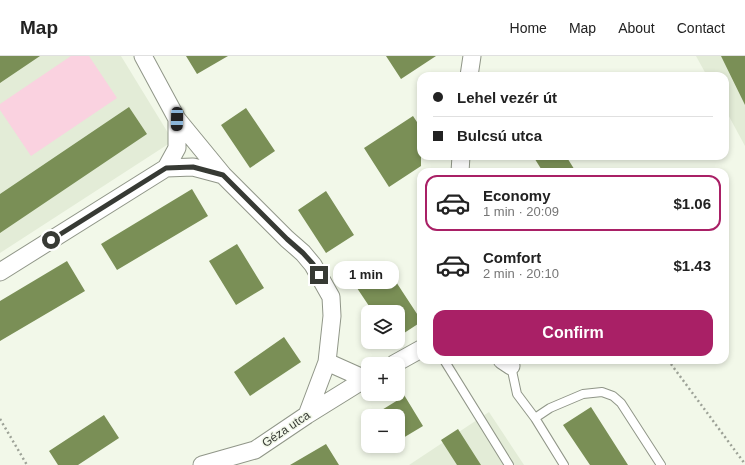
<!DOCTYPE html>
<html lang="en">
<head>
<meta charset="utf-8">
<style>
  body { margin:0; font-family:Helvetica,sans-serif; background:#f2f2f2; color:#222; height:100vh; display:flex; flex-direction:column; font-size:15px; white-space:nowrap }
  * { box-sizing:border-box; margin:0 }
  p { font-size:13px; color:#767676 }
  .icon { flex:none; width:22px; height:22px; fill:none; stroke:currentColor; stroke-width:2; stroke-linecap:round; stroke-linejoin:round }
  .map { position:relative; flex:1; overflow:hidden }
  .drawer { position:absolute; left:417px; top:112px; width:312px; height:196px; display:flex; flex-direction:column; background:#fff; border-radius:12px; box-shadow:0 2px 6px #0003 }
  .drawer>* { flex:none }
  .hud { position:absolute; left:417px; top:16px; width:312px; height:88px; border-radius:12px; box-shadow:0 2px 6px #0003; display:grid; align-content:center; height:88px; padding:0 16px; background:#fff }
  .buttons { position:absolute; left:361px; top:249px; display:grid; gap:8px }
  .buttons a { display:grid; place-items:center; width:44px; height:44px; border-radius:8px; background:#fff; box-shadow:0 2px 6px #0003; font-size:20px }
  .end { position:absolute; width:18px; height:18px; margin:-9px; border:5px solid #373a34; background:#fff; box-shadow:0 0 0 2px #fff }
  .from { border-radius:50% }
  .bubble { position:absolute; height:28px; border-radius:12px; background:#fff; box-shadow:0 2px 6px #0003; font-size:13px; font-weight:600; line-height:28px; text-align:center }
  .car { position:absolute; width:12px; height:24px; margin:-12px -6px; border-radius:5px; box-shadow:0 0 3px 1px #0007; background:linear-gradient(#222 24%,#8ab4d8 0 40%,#222 0 76%,#8ab4d8 0 86%,#222 0) }
  .hud b { display:flex; align-items:center; gap:14px; height:38px; font-size:15px }
  .hud b+b { border-top:1px solid #e0e0e0 }
  .hud i { width:10px; height:10px; background:#222 }
  ul { padding:7px 0 0; list-style:none }
  li { display:flex; align-items:center; gap:12px; height:56px; margin:0 8px 6px; padding:0 8px; border:2px solid transparent; border-radius:12px }
  li div { flex:1 }
  li b { display:block; font-size:15px }
  li em { font-style:normal; font-weight:600 }
  li.on { border-color:#a92066 }
  li>.icon { width:36px; height:36px; stroke-width:1.5 }
  .cta { display:flex; gap:8px; margin-top:auto; padding:8px 16px }
  .cta a { flex:1; height:46px; border-radius:12px; background:#a92066; color:#fff; font-size:16px; font-weight:600; line-height:46px; text-align:center }
  header { display:flex; align-items:center; gap:24px; box-sizing:border-box; height:56px; padding:0 20px; background:#fff; border-bottom:1px solid #e0e0e0 }
  header strong { font-size:19px }
  nav { display:flex; gap:22px; margin-inline-start:auto; font-size:14px }
  .map>svg:first-child { display:block }
  .built { fill:#e3ecd7 }
  .green { fill:#fad2e0 }
  .building { fill:#7a8f56 }
  .lines { fill:none; stroke-linecap:round; stroke-linejoin:round }
  .service-casing { stroke:#909688; stroke-width:10 }
  .minor-casing { stroke:#909688; stroke-width:19 }
  .path { stroke:#9da297; stroke-width:2.5; stroke-dasharray:2 3; stroke-linecap:butt }
  .service { stroke:#fff; stroke-width:8 }
  .minor { stroke:#fff; stroke-width:17 }
  .route { stroke:#373a34; stroke-width:5 }
  .labels { text-anchor:middle; stroke-width:3; stroke-linejoin:round; paint-order:stroke }
  .street-label { font-size:12px; fill:#373a34; stroke:#f2f8e9 }
</style>
</head>
<body>
<header>
<strong>Map</strong>
<nav><a>Home</a><a>Map</a><a>About</a><a>Contact</a></nav>
</header>
<div class="map">
<svg width="745" height="409" viewBox="0 0 745 409">
  <rect width="100%" height="100%" fill="#f2f8e9"/>
  <path class="built" d="M0 0H121L173 85 0 197Z
    M696 0H745V90L725 53V20H707Z
    M489 356 524 409H409Z"/>
  <path class="green" d="M71 0H89L117 42 31 100 0 54V48Z"/>
  <path class="building" d="M0 0H40L0 27Z
    M186 0H228L197 18Z
    M386 0H436L401 23Z
    M721 0H745V49Z
    M129 51 147 78 0 177V138Z
    M246 52 275 95 250 112 221 69Z
    M413 60 421 72V110L389 131 364 92Z
    M533 100H566L576 116H543Z
    M192 133 208 160 117 214 101 188Z
    M326 135 354 179 326 197 298 154Z
    M237 188 264 232 236 249 209 205Z
    M67 205 85 235 0 285V245Z
    M383 206 421 264V266L398 281V256H373L353 226Z
    M284 281 301 306 250 340 234 316Z
    M398 329 423 370 398 385V360H372L398 344Z
    M591 351 628 409H590L563 369Z
    M104 359 119 382 78 409H58L49 395Z
    M458 373 481 409H457L441 384Z
    M326 388 339 409H290Z"/>
  <g class="lines">
    <g class="service-casing">
      <path id="service" d="M444 304 509 409
        M511 310 517 338 535 362 564 409
        M535 362 550 352 583 338 602 336 613 340 621 347 661 409"/>
    </g>
    <g class="minor-casing">
      <path id="minor" d="M143 0 177 63 223 119 287 183 303 197 313 209 331 241 332 260 327 306 365 323 368 322
        M469 20 472 0
        M166 112 193 111 223 119
        M460 116 461 100
        M0 216 166 112 177 92V63
        M502 304 511 310
        M394 308 421 293
        M307 359 327 306
        M202 409 255 394 307 359 365 323"/>
    </g>
    <path class="path" d="M668 304 745 408
      M0 363 27 409"/>
    <use href="#service" class="service"/>
    <use href="#minor" class="minor"/>
  </g>
  <g class="lines">
    <path class="route" d="M51 184 166 112 193 111 223 119 287 183 303 197 313 208 319 219"/>
  </g>
  <g class="labels">
    <g class="street-label">
      <text transform="translate(286 373) rotate(-34)" y="4">Géza utca</text>
    </g>
  </g>
</svg>
<div class="buttons">
<a><svg class="icon" aria-label="layers" viewBox="0 0 24 24"><path d="M12 4l9 5-9 5-9-5zM3 14l9 5 9-5"/></svg></a>
<a>+</a>
<a>−</a>
</div>
<i class="end from" style="left:51px;top:184px"></i>
<i class="end" style="left:319px;top:219px"></i>
<div class="bubble" style="left:333px;top:205px;width:66px">1 min</div>
<i class="car" style="left:177px;top:63px;rotate:181deg"></i>
<div class="hud">
<b><i class="from"></i>Lehel vezér út</b>
<b><i></i>Bulcsú utca</b>
</div>
<section class="drawer">
<ul>
<li class="on"><svg class="icon" aria-label="car" viewBox="0 0 24 24"><path d="M5 17H2v-5l4-1 3-4h7l3 4 3 1v5h-3M9 17h6M6 11h13"/><circle cx="7" cy="17" r="2"/><circle cx="17" cy="17" r="2"/></svg><div><b>Economy</b><p>1 min · 20:09</p></div><em>$1.06</em></li>
<li><svg class="icon" aria-label="car" viewBox="0 0 24 24"><path d="M5 17H2v-5l4-1 3-4h7l3 4 3 1v5h-3M9 17h6M6 11h13"/><circle cx="7" cy="17" r="2"/><circle cx="17" cy="17" r="2"/></svg><div><b>Comfort</b><p>2 min · 20:10</p></div><em>$1.43</em></li>
</ul>
<div class="cta"><a>Confirm</a></div>
</section>
</div>
</body>
</html>
